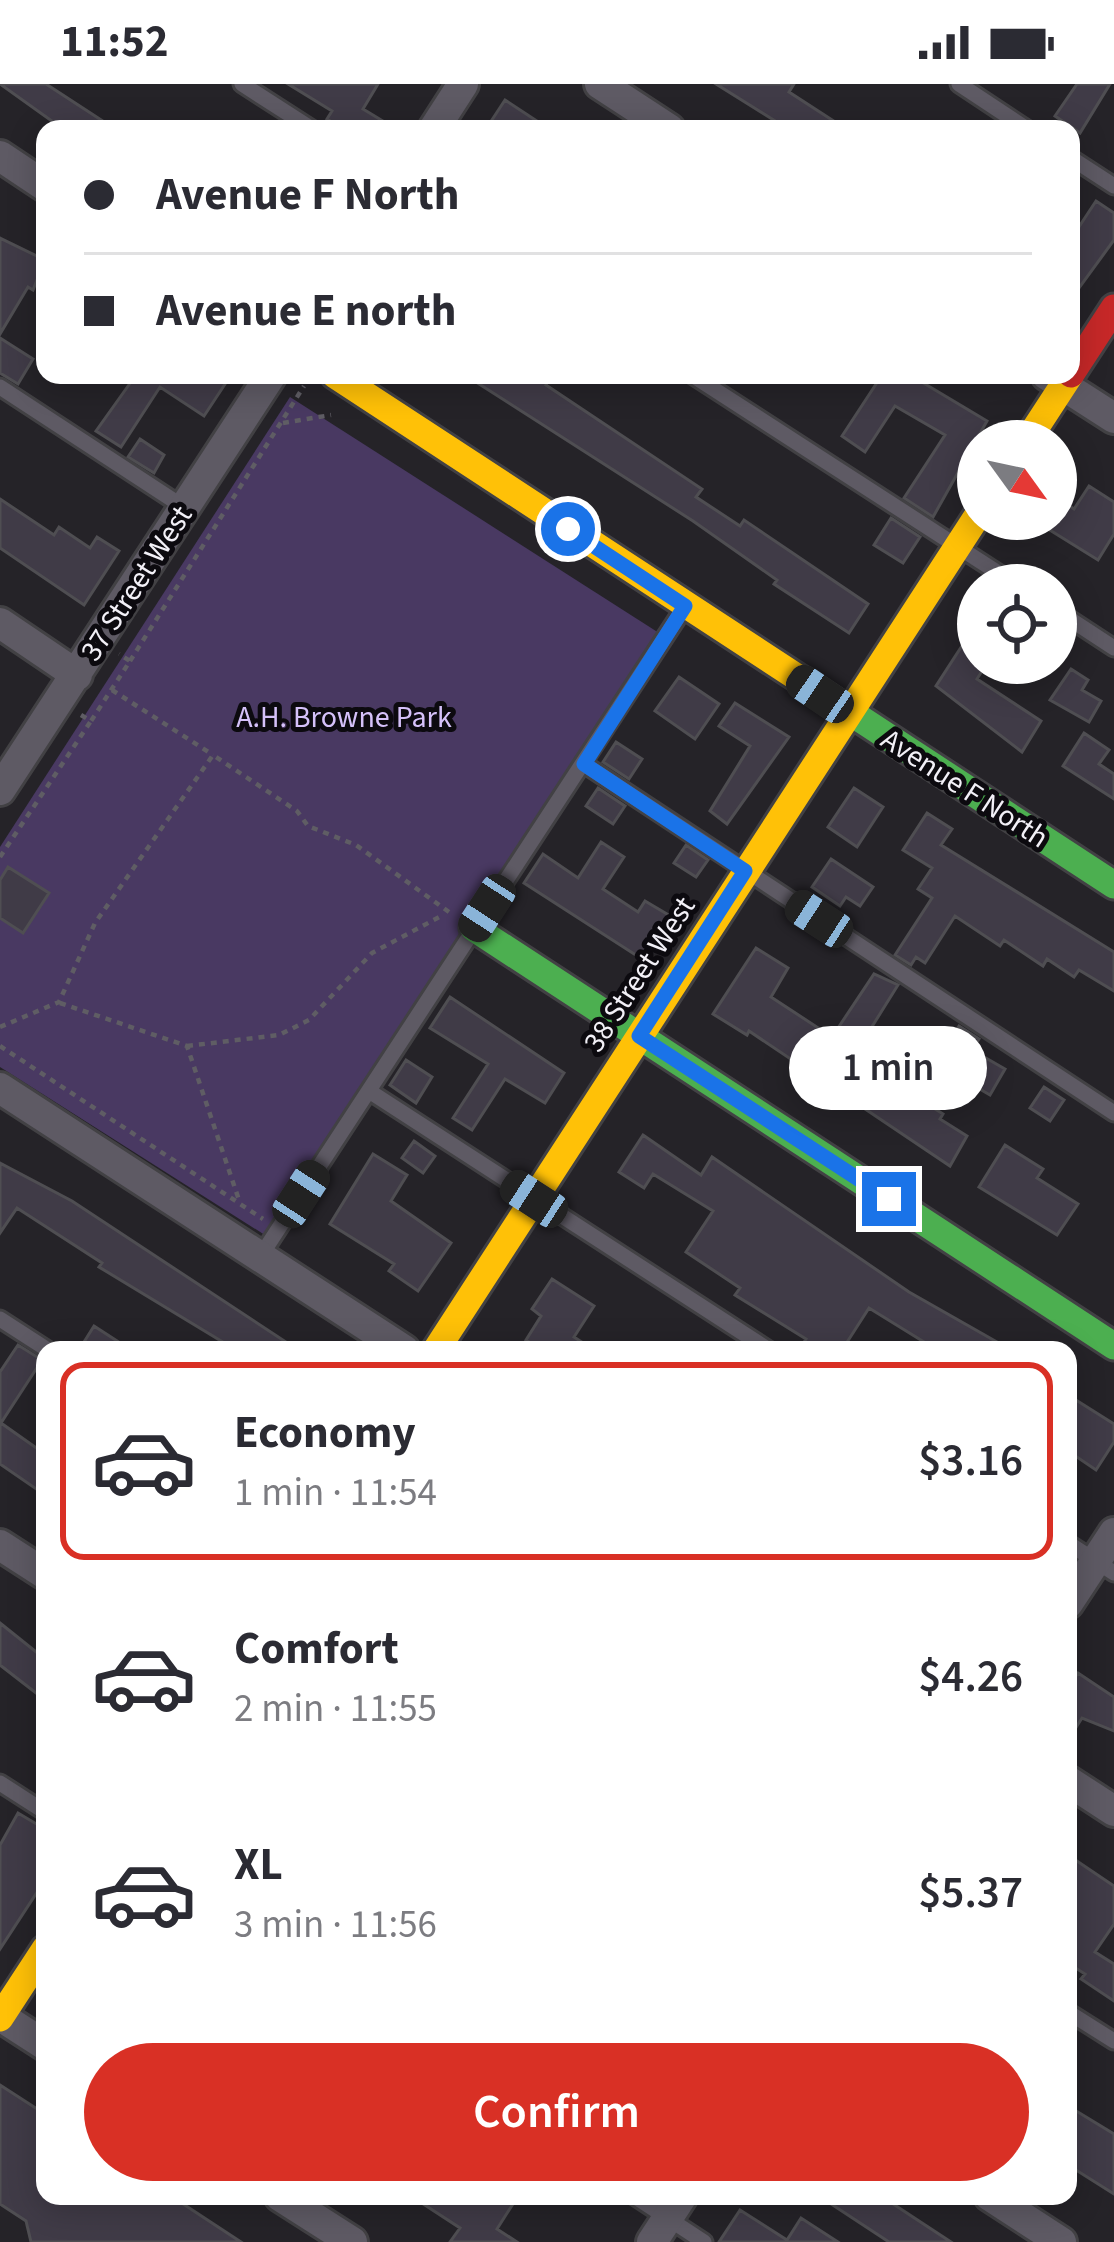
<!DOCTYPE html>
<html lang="en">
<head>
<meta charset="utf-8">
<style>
  body { margin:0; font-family:"Source Sans 3",sans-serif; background:#f7f7f7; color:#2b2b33; height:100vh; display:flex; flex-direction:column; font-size:45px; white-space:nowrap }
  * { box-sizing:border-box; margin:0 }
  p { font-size:39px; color:#7c7c81 }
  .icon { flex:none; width:66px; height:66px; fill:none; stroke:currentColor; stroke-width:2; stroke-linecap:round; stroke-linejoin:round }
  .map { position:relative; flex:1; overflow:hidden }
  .details { position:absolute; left:36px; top:1257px; width:1041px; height:864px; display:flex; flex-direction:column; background:#fff; border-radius:24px; box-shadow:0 6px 30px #0003 }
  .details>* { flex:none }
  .top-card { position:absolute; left:36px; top:36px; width:1044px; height:264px; border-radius:24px; box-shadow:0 6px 30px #0003; display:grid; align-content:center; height:264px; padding:0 48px; background:#fff }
  .needle { width:78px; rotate:123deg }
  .tools { position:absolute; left:957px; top:336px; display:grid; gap:24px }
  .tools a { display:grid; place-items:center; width:120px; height:120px; border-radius:50%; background:#fff; box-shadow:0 6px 30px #0003; font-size:60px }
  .end { position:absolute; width:54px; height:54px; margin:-27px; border:15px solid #1a73e8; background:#fff; box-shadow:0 0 0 6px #fff }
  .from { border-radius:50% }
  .bubble { position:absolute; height:84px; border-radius:42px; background:#fff; box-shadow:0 6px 30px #0003; font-size:39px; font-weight:600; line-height:84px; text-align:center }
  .car { position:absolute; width:36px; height:72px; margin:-36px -18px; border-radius:15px; box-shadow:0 0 9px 3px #0007; background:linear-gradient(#222 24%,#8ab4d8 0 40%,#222 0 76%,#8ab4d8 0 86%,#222 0) }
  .top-card b { display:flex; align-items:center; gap:42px; height:114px; font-size:45px }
  .top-card b+b { border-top:3px solid #e1e1e2 }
  .top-card i { width:30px; height:30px; background:#2b2b33 }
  ul { padding:21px 0 0; list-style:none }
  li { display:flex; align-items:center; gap:36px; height:198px; margin:0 24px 18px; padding:0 24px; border:6px solid transparent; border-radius:24px }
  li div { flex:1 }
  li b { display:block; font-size:45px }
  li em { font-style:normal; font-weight:600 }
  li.selected { border-color:#d93025 }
  li>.icon { width:108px; height:108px; stroke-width:1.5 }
  .action { display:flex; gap:24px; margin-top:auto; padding:24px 48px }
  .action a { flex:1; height:138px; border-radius:72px; background:#d93025; color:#fff; font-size:48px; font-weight:600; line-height:138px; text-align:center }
  .status { display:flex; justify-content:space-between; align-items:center; height:84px; padding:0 60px; background:#fff; direction:ltr }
  .status svg { height:33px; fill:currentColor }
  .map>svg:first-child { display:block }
  .green { fill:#493962 }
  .building { fill:#403b47; stroke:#4f4e52; stroke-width:3 }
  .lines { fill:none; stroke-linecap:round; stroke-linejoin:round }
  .lane-casing { stroke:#424144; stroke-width:21 }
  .street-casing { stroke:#424144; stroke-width:36 }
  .fast-casing { stroke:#424144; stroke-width:33 }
  .slow-casing { stroke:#424144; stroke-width:33 }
  .jam-casing { stroke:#424144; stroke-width:33 }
  .path { stroke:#5f5d64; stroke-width:4.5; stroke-dasharray:6 6; stroke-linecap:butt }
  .lane { stroke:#5e5a64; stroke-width:15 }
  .street { stroke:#5e5a64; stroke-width:30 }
  .fast { stroke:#4caf50; stroke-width:27 }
  .slow { stroke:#ffc107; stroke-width:27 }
  .jam { stroke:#c62828; stroke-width:27 }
  .route { stroke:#1a73e8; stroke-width:15 }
  .labels { text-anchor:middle; stroke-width:10; stroke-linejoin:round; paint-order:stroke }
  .street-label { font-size:30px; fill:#f2f0f7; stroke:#0c0a0f }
  .park-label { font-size:30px; fill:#d5c1f9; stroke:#0c0a0f }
</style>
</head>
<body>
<div class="status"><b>11:52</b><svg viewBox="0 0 49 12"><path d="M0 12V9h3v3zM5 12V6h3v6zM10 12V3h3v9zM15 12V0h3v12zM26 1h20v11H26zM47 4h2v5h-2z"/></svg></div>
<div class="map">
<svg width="1114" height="2158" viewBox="0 0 1114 2158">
  <rect width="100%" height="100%" fill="#252328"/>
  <path class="green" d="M290 313 659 549 268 1153 0 983V763Z"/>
  <path class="building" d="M0 0H46L115 45H63Z
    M288 0H378L363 25 396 45H343L327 35 332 27Z
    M716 0H794L789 8 846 45H788Z
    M1077 0H1110L1080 49 1055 32Z
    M505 16 549 45H486Z
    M1096 117 1114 129V156L1071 215V155Z
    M0 154 45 176 33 206 28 203 0 250Z
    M0 254 33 275 18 300 0 289Z
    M136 291H231L204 332 160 303 121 363 96 347Z
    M465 291H552L546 301 702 405 696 413 740 442 744 436 868 520 849 549 774 500 777 496 693 437Z
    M882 291H910L987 337 933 433 904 414 945 351 895 322 865 368 842 352Z
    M140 355 164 371 154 389 128 373Z
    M1089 402 1114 418V450L1098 476 1032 435H1056V413L1074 425Z
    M0 415 54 451 59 443 90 464 97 453 119 467 84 521 0 464Z
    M891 434 920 453 903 479 874 461Z
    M978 537V579H987L977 595 1041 637 1022 668 936 602Z
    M1071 585 1088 596 1082 606 1101 617 1089 638 1050 616Z
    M679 593 719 620 695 655 655 627Z
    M735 619 789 653 727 740 710 727 750 662 719 642Z
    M1084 649 1109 666 1099 680 1114 690V715L1063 682Z
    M616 658 642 675 629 695 603 678Z
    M598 704 625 722 613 740 586 722Z
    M854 704 883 723 857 763 828 743Z
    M927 729 952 745 941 761 1114 868V907L1079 886 1074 893 1047 875 1043 882 1004 856 1000 862 955 832 925 879 916 873 911 881 895 871 932 814 918 805 932 784 903 766Z
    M601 758 624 773 603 805 638 828 645 817 672 833 645 877 524 799 543 770 578 794Z
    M686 761 708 776 696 793 674 779Z
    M831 775 873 803 860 822 846 813 840 822 812 803Z
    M8 783 49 809 23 849 0 834V796Z
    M756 864 788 884 771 913 832 953 874 890 898 901 853 973 943 1030 940 1035 967 1052 950 1082 749 947 747 951 713 930Z
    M450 913 564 989 545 1019 505 995 472 1046 453 1034 488 980 430 944Z
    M959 942 979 955 972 966 1005 985 990 1011 971 1000 975 993 941 970Z
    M406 976 432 993 416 1019 390 1001Z
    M1044 1003 1064 1016 1050 1037 1030 1024Z
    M643 1051 701 1091 712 1073 909 1208 1011 1266H937L869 1224 842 1266H799L806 1255 735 1211 740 1204 686 1168 713 1127 653 1090 644 1104 619 1088Z
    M414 1057 435 1072 423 1089 402 1074Z
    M1005 1061 1043 1085 1037 1094 1078 1120 1057 1151 979 1103Z
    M373 1070 407 1091 391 1117 451 1159 418 1207 389 1187 394 1180 330 1140Z
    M0 1079 72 1117 298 1266H236L99 1183 102 1179 17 1124 0 1149Z
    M552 1195 594 1222 574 1253 594 1266H542L526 1256 541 1232 532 1225Z
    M94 1242 131 1266H79Z
    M18 1261 42 1276 1 1339 45 1370V1411L0 1380V1288Z
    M1068 1311 1114 1340V1358L1096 1386 1068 1367Z
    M0 1539 45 1575V1616L0 1581Z
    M1078 1589 1114 1613V1647L1082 1634 1068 1656V1604Z
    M18 1729 45 1745V1796L0 1865V1761Z
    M1068 1771 1114 1802V1840L1095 1868 1114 1880V1917L1081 1895 1085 1890 1068 1879Z
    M0 2001 45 2030V2112H171L241 2158H31L26 2137 0 2120Z
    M1068 2022 1114 2050V2110L1068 2081Z
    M411 2112H518L497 2145 517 2158H450L460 2144Z
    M819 2112H881L951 2158H889Z
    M740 2126 787 2156 801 2134 838 2158H719Z"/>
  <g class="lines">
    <g class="lane-casing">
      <path id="lane" d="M242 0 312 45
        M959 0 1027 45
        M1071 74 1114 102
        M692 291 1017 501
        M0 303 185 424
        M1056 526 1114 564
        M584 680 1114 1029
        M369 1007 769 1266
        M260 1173 684 524
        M0 1235 48 1266
        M1068 1459 1114 1489
        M0 1699 45 1728
        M1068 1928 1114 1957
        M634 2112 704 2158"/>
    </g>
    <g class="street-casing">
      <path id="street" d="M600 0 669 45
        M434 45 463 0
        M0 72 45 102
        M1047 291 1114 334
        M0 539 77 591
        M0 706 271 291
        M0 1004 404 1266
        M0 1461 45 1490
        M1068 1519 1114 1449
        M1068 1697 1114 1727
        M0 1932 45 1961
        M280 2112 352 2158
        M990 2112 1061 2158
        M652 2158 682 2112"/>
    </g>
    <g class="fast-casing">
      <path id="fast" d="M818 607 1114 801
        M474 844 1114 1262"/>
    </g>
    <g class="slow-casing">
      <path id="slow" d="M335 291 818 607
        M1027 357 1070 291
        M436 1266 978 431
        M0 1934 45 1865"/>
    </g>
    <g class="jam-casing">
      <path id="jam" d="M1071 290 1114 224"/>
    </g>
    <path class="path" d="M283 339 331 331
      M130 577 304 302
      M112 606 213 671
      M81 631 91 637 130 577 119 570
      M0 773 91 637
      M60 919 187 962 240 1119
      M0 943 59 918 95 839 213 671 297 727 308 742 356 761 449 828
      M0 962 263 1135
      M187 962 279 951 309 936 372 869 443 831"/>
    <use href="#lane" class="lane"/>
    <use href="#street" class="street"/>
    <use href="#fast" class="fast"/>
    <use href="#slow" class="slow"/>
    <use href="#jam" class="jam"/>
  </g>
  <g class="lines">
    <path class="route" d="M568 445 685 522 584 680 745 787 639 952 889 1115"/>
  </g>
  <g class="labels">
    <g class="street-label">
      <text transform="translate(136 499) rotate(-57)" y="10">37 Street West</text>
      <text transform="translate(965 704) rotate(33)" y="10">Avenue F North</text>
      <text transform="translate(639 890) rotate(-57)" y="10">38 Street West</text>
    </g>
    <g class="park-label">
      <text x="344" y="643">A.H. Browne Park</text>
    </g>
  </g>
</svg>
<div class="tools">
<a><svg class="needle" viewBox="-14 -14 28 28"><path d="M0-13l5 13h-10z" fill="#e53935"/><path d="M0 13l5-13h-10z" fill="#7c7c81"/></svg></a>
<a><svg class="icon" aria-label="locate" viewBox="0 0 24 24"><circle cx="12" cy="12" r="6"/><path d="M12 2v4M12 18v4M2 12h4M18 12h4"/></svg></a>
</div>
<i class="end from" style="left:568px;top:445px"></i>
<i class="end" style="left:889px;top:1115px"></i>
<div class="bubble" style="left:789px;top:942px;width:198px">1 min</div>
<i class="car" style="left:820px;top:610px;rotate:304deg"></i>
<i class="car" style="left:487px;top:824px;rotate:213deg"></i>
<i class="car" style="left:819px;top:835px;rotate:303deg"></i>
<i class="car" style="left:301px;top:1110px;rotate:33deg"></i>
<i class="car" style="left:534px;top:1115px;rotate:303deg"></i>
<div class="top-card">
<b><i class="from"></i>Avenue F North</b>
<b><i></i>Avenue E north</b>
</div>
<section class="details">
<ul>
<li class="selected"><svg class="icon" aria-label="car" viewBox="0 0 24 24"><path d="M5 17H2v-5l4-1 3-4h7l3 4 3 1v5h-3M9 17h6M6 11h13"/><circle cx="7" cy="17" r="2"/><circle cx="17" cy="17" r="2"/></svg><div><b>Economy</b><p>1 min · 11:54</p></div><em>$3.16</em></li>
<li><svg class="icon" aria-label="car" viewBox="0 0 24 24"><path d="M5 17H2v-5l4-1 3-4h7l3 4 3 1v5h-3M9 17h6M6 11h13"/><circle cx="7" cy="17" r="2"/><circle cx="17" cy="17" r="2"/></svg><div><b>Comfort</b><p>2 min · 11:55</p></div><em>$4.26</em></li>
<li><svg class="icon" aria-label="car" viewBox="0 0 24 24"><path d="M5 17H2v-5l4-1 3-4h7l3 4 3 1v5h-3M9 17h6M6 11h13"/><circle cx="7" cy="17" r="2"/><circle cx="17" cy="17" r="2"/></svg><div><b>XL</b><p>3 min · 11:56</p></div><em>$5.37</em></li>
</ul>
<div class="action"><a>Confirm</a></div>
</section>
</div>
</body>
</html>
